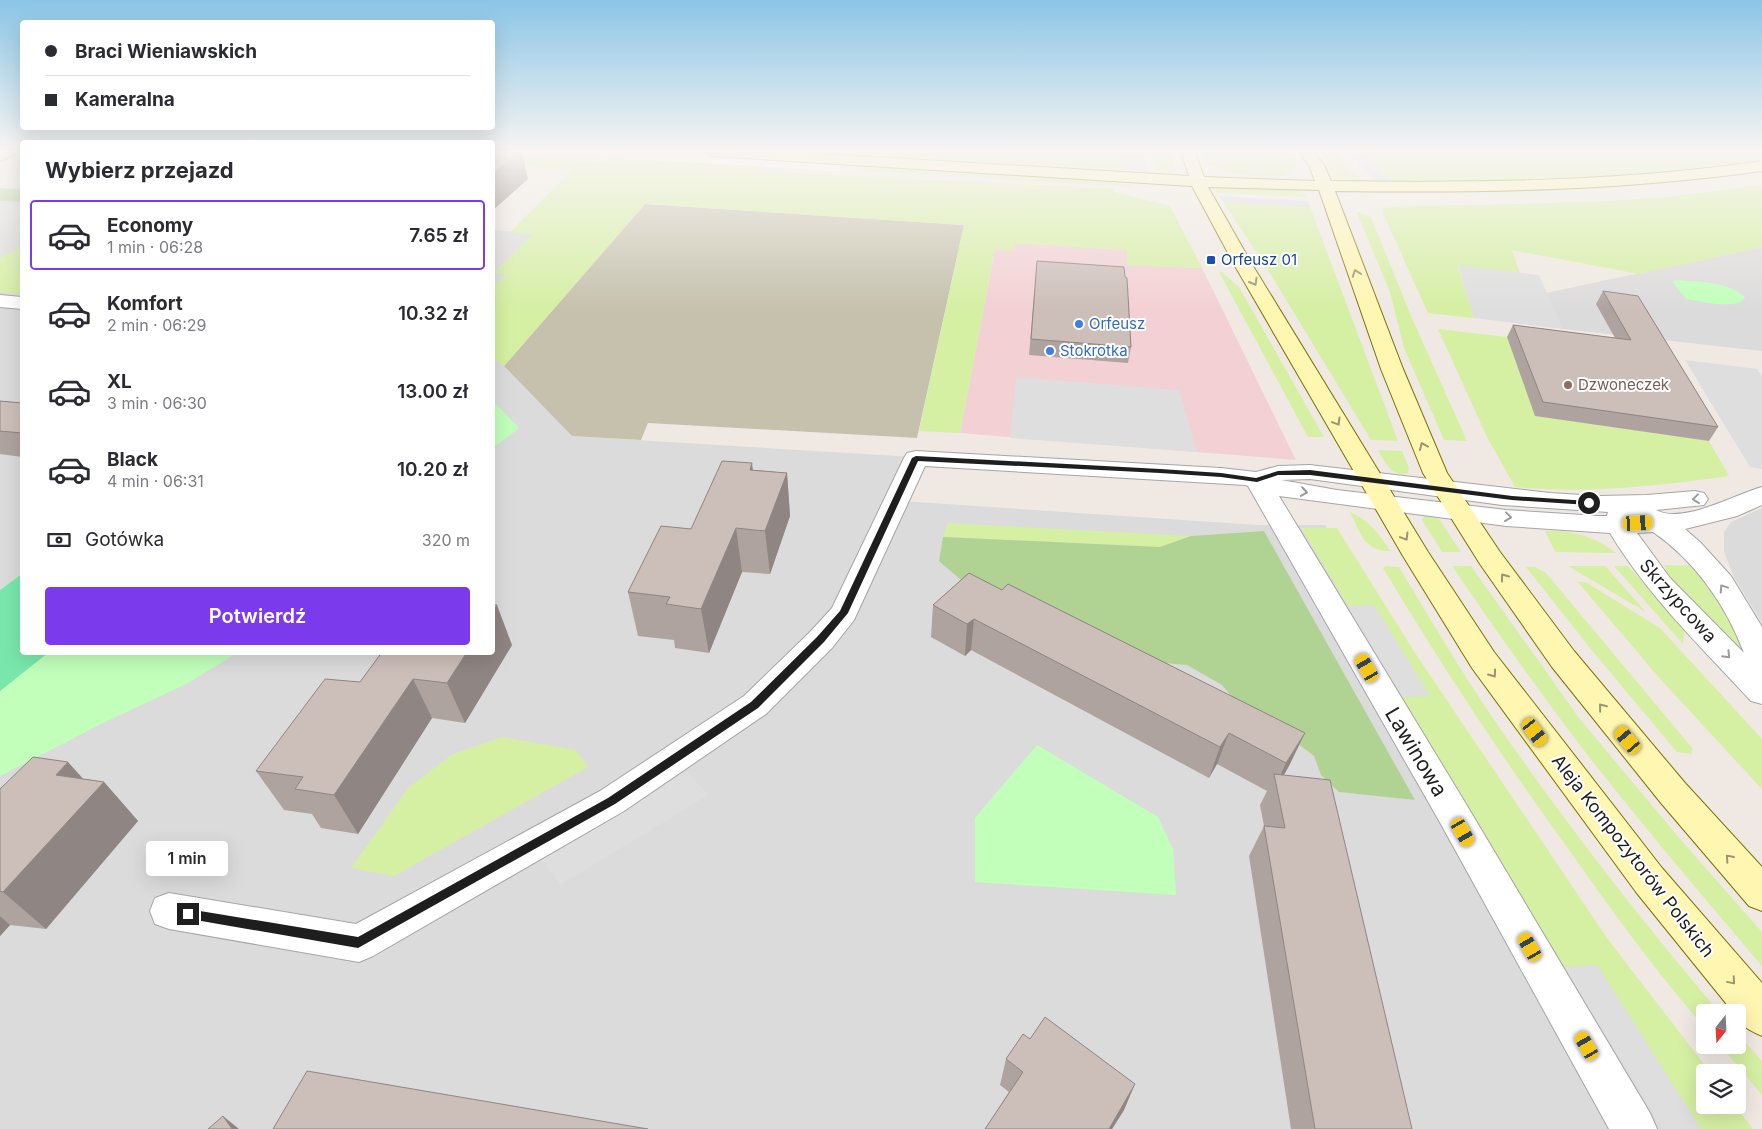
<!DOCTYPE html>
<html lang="pl">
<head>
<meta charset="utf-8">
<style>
  body { margin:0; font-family:Inter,sans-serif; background:#f2f2f3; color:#2b2b33; height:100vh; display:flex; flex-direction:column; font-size:19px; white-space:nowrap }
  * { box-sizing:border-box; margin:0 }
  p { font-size:16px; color:#7c7c81 }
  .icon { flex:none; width:28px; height:28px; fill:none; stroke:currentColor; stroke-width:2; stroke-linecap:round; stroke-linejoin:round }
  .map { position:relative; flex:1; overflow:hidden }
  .details { position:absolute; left:20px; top:140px; width:475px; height:515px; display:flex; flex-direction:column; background:#fff; border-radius:5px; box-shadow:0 5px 20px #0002 }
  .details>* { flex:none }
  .banner { position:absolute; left:20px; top:20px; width:475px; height:110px; border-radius:5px; box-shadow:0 5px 20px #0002; display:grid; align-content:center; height:110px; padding:0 25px; background:#fff }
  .needle { width:32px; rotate:198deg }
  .buttons { position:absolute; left:1696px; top:1004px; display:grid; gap:10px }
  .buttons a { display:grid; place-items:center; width:50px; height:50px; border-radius:5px; background:#fff; box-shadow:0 5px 20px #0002; font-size:25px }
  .end { position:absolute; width:22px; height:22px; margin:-11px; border:6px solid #1e1e1e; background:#fff; box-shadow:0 0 0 2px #fff }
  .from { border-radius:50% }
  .bubble { position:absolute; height:35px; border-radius:5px; background:#fff; box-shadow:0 5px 20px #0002; font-size:16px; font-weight:600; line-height:35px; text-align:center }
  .car { position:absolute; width:15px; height:30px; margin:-15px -8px; border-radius:6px; box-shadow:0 0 4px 1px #0007; background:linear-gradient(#f5c518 24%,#345 0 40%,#f5c518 0 76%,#345 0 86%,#f5c518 0) }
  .banner b { display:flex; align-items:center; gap:18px; height:48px; font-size:19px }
  .banner b+b { border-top:1px solid #e1e1e2 }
  .banner i { width:12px; height:12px; background:#2b2b33 }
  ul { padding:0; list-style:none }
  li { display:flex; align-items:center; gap:15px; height:70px; margin:0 10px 8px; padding:0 15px; border:2px solid transparent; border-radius:5px }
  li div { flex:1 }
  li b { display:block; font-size:19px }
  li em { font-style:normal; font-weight:600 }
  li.active { border-color:#7c3aed }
  li>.icon { width:45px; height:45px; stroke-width:1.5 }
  h2 { padding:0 25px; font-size:22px; line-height:60px }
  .pay { display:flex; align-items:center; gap:12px; height:55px; padding:0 25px; font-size:19px }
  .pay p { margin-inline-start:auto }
  .cta { display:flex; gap:10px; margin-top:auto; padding:10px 25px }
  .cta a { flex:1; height:58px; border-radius:5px; background:#7c3aed; color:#fff; font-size:20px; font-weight:600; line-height:58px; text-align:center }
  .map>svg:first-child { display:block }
  .residential { fill:#dcdbdb }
  .commercial { fill:#f3d0d4 }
  .construction { fill:#c5c1ad }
  .grass { fill:#d5efa3 }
  .forest { fill:#b0d393 }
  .park { fill:#c1ffbb }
  .pitch { fill:#79e7ab }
  .parking { fill:#dedede }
  .plaza { fill:#d7d9e6 }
  .pier { fill:#fff }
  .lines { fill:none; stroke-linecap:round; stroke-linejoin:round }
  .street-casing { stroke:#a5a5a5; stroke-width:2 }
  .secondary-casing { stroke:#7a7300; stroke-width:2 }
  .street { fill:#fff; fill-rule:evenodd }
  .secondary { fill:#fff6b2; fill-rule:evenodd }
  .wall { fill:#afa39f }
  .shaded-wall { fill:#8f8582 }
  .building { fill:#ccbeb9; stroke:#8f8582 }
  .oneway { stroke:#9a956f }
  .oneway2 { stroke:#9a9a9a }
  .route { fill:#1e1e1e }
  .transit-dot { fill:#1a4fb4; stroke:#fff; stroke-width:2 }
  .shop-dot { fill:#3f7fe0; stroke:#fff; stroke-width:2 }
  .education-dot { fill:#8d6e63; stroke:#fff; stroke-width:2 }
  .labels { text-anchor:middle; stroke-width:4; stroke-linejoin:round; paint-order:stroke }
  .far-transit-label { font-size:15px; fill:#164399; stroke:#fff; text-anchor:start }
  .far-shop-label { font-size:15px; fill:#366cbe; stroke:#fff; text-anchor:start }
  .far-education-label { font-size:15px; fill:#785e54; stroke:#fff; text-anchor:start }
  .street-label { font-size:18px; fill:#1e1e1e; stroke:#fff }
  .near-street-label { font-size:21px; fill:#1e1e1e; stroke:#fff }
</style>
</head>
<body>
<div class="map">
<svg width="1762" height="1129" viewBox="0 0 1762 1129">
  <rect width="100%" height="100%" fill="#f0e9e3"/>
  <path class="residential" d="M10 188 22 189V652H492L493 353 572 436 914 457 901 501 1258 525H1325L1430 696 1702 1129H0V191Z
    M493 230 548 234 493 288Z
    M1762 247V351L1563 329 1546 293Z
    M1762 508V623L1734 577 1724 552V532L1731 522Z"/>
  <path class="commercial" d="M1015 243 1127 250 1128 265 1202 268 1296 460 960 433 995 249Z"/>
  <path class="construction" d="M645 204 964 225 917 438 648 423 641 440 572 436 504 366Z"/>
  <path class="grass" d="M823 152H1120L1125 158 1129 170Z
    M1147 152H1169L1176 172 1156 171 1153 159Z
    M1204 152H1284L1297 163C1294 190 1221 172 1206 162Z
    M1320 152H1336L1341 161 1363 182 1336 180 1327 160Z
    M1364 152H1762V160C1642 183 1518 181 1397 183L1389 180Z
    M492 155 603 163 609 158 761 166 759 171 1113 189 1114 192 1170 206 1202 268 1127 265V250L1015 243 1014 251 995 249 960 433 919 431 964 225 645 204 504 366 493 359 492 288 506 274 493 273 533 234 510 232 572 170 493 165Z
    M848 166 1061 178 1134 185 1132 187 868 171Z
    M1762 185V247L1639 274 1512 250 1520 273 1458 266 1474 318 1428 313 1383 213 1384 208 1390 207 1592 202 1669 197Z
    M1219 188 1301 191 1307 197 1217 193 1215 189Z
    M1223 202 1310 207 1398 441 1371 440 1262 260Z
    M1356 211 1371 217 1411 316 1467 441 1444 440 1404 348 1390 292Z
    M22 246V294L0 292V258Z
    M1219 272H1222L1239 287 1324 437H1308Z
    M1438 329 1507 337 1536 416 1709 441 1729 476C1657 486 1587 494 1515 487L1487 437Z
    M1378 450 1402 451 1409 468 1408 473C1391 478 1385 462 1378 450Z
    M1350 512C1367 519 1381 535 1390 551 1363 551 1361 533 1350 512Z
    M1425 515 1439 519 1461 552H1442L1422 520Z
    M948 523 1191 536 1160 547 943 537Z
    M1301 528H1337L1417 656 1607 938 1710 1072H1705V1105H1735L1753 1129H1701L1597 965 1564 967 1401 697 1430 696 1374 605 1348 606Z
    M1545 531C1569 529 1597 537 1616 553L1555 552Z
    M1664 565 1699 566 1731 621 1742 650 1729 645 1668 576Z
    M1386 566 1399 567C1431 620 1462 673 1497 724 1566 824 1641 920 1719 1012H1705V1028C1656 972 1612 911 1569 850 1503 759 1441 665 1383 568Z
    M1452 566H1471L1579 718 1681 840 1762 932V966C1700 893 1638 820 1579 744 1535 686 1493 626 1452 566Z
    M1568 566H1605L1646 612Z
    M1614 566H1628L1681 624 1685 628 1683 644Z
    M1526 567H1535L1546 573 1693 749 1691 754 1677 752 1594 653Z
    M1577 581 1587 583 1660 628 1762 739V789L1662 681Z
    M502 737 576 750 588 767 394 876 351 868 408 788 453 754Z
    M1738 1034 1762 1061V1095L1720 1045H1738Z"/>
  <path class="forest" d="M0 188 22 190V202L0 201Z
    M1264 531 1415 800 1339 792 1321 775 1314 756 1288 736 1250 718 1222 685 1187 665 1152 662 970 588 939 561 943 537 1160 547 1191 536Z"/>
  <path class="park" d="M1677 280C1700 282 1727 281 1745 297 1738 311 1700 301 1686 299L1672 281Z
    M493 401 519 428 493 448Z
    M22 574V652L237 653 186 684 103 723 0 776V590Z
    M1037 745 1158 817 1173 849 1176 895 975 882V818Z"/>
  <path class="pitch" d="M22 574V652L48 653 0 691V590Z"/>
  <path class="parking" d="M0 201 22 202V215L0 227Z
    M1458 265 1539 275 1563 329 1474 318Z
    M1685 360 1757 369 1762 376V469L1750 467Z
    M1016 377 1179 390 1197 452 1010 438Z
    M1374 605 1430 696 1401 697 1348 606Z
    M687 772 708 795 560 885 541 857Z
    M1597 965 1701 1129H1663L1564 967Z"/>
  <path class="plaza" d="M1120 152H1138L1145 159 1147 171 1129 170 1125 158Z
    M1349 152H1364L1389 180 1397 183 1376 182Z
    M1219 196 1308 201 1310 207 1223 202Z"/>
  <path class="pier" d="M514 152H823L847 154 839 171Z"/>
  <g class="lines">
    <g class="street-casing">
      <path id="street" d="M0 295 22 297V309L0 307Z
        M916 451 1221 468 1256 472 1278 466 1310 465 1550 493 1598 496 1647 495 1695 491 1704 493 1708 499 1704 505 1656 510C1683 525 1735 494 1762 487V505L1737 516 1685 529 1700 542 1731 576 1762 627V704L1751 701C1701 647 1648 596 1610 533L1506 526 1279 496 1466 804 1650 1113 1657 1129H1609L1442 826 1248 486 1245 485 925 466 854 620 832 648 766 714 624 811 373 956 359 962 169 929 155 924 150 911 155 898 169 893 356 924 600 791 744 696 810 632 832 608 904 458 907 453ZM1310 479 1502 505 1608 512 1607 516H1598L1506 510 1337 490 1281 480ZM1653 532C1695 561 1726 605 1744 653L1670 578 1637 533Z"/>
    </g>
    <g class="secondary-casing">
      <path id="secondary" d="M0 152H21L0 161Z
        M705 152H792L1189 176 1181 152H1195L1204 177 1315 181 1309 166 1299 152H1314L1324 165 1331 181C1475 183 1619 182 1762 161V171C1620 191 1478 193 1335 191L1403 369 1447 473 1500 552 1574 651 1685 783 1762 867V911L1749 906 1661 803 1552 667 1480 564 1423 473 1381 369 1319 190 1208 187 1253 266 1428 552 1494 652 1662 868 1762 983V1036C1751 1031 1738 1026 1738 1012H1733L1636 892 1472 668 1403 556 1235 266 1192 186 712 156Z"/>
    </g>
    <use href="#street" class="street"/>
    <use href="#secondary" class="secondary"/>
  </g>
  <path class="wall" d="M1037 261 1125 277 1131 347 1128 363 1029 355Z
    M1603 291 1718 427 1709 441 1535 416 1507 337 1513 325 1615 338 1596 304Z
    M0 401 22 403V457L0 454Z
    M753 470 787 473 790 516 770 574 742 572 709 653 675 648 674 640 638 636 628 592 691 529Z
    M969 573 1290 764 1284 775 1412 1129H1291L1249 856 1264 826 1260 805 1267 791 1217 764 1209 778 971 650 965 656 931 637 933 605Z
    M512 645 465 723 432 718 358 834 321 828 312 814 284 810 256 771 360 682Z
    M83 779 104 782 138 821 46 929 10 925 0 936V789Z
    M1006 1059 1124 1110 1112 1129H985L1009 1092 1000 1085Z"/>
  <path class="shaded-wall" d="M519 152H522L528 179 492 211V174Z
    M492 235 495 242 492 244Z
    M752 463 757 505 750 470Z
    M787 473 790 516 770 574 765 531Z
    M736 528 742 572 709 653 701 609Z
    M497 605 512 645 465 723 447 683 467 652H492V613Z
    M974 619 971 650 965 656 967 624Z
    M413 679 432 718 358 834 334 795Z
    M1229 733 1217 764 1209 778 1220 747Z
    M1305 733 1290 764 1277 787 1276 785 1286 763Z
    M68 762 95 792 104 782 138 821 46 929 3 892 56 775Z
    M0 916 10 925 0 936Z
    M1135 1084 1124 1110 1112 1129H1109Z
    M223 1116 239 1129H232Z"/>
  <path class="building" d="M492 152H519L492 174Z
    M1037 261 1124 267 1125 277 1127 278 1131 347 1031 339Z
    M1603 291 1638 296 1718 427 1543 402 1513 325 1631 340Z
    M0 401 22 403V433L0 431Z
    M722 461 752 463 750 470 787 473 765 531 736 528 701 609 666 604 670 597 628 592 661 526 691 529Z
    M969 573 1002 590 1008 584 1305 733 1286 763 1229 733 1220 747 974 619 967 624 933 605Z
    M492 605H497L492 613Z
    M382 652H467L447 683 413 679 334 795 295 789 303 777 256 771 325 679 360 682Z
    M33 757 68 762 56 775 104 782 3 892 0 891V789Z
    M1274 774 1330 780 1412 1129H1315L1264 826 1285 828Z
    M1045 1017 1135 1084 1109 1129H985L1023 1072 1006 1059 1023 1034 1030 1039Z
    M307 1071 648 1129H273Z
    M223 1116 232 1129H208Z"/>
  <defs><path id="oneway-chevron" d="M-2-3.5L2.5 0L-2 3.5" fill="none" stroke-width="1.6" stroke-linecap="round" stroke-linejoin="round" transform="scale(1.25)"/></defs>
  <g class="oneway">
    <use href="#oneway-chevron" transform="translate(1356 273) rotate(-110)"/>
    <use href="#oneway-chevron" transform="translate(1254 282) rotate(60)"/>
    <use href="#oneway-chevron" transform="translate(1337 422) rotate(59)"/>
    <use href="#oneway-chevron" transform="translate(1423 446) rotate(-113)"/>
    <use href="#oneway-chevron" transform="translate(1405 537) rotate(59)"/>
    <use href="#oneway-chevron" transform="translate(1504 577) rotate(-126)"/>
    <use href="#oneway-chevron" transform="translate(1493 674) rotate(54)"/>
    <use href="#oneway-chevron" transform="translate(1602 707) rotate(-129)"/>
    <use href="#oneway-chevron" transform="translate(1729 858) rotate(-131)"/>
    <use href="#oneway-chevron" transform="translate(1732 981) rotate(50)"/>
  </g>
  <g class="oneway2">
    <use href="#oneway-chevron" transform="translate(1304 492) rotate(8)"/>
    <use href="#oneway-chevron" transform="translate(1696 499) rotate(173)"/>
    <use href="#oneway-chevron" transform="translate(1508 517) rotate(7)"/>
    <use href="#oneway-chevron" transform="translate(1723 588) rotate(-124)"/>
    <use href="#oneway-chevron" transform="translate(1727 655) rotate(46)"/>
  </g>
  <linearGradient id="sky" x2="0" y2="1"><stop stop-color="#8bc5e6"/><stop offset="0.49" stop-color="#f8f5f2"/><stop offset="1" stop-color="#f8f5f2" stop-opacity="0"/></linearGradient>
  <rect width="1762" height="310" fill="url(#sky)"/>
  <path class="route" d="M916 456 1160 469 1221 473 1256 478 1278 471 1310 470 1512 496 1589 501 1593 503 1589 505 1512 500 1310 475H1278L1257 482 1221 477 1160 473 918 461 848 613 824 642 758 708 615 804 358 948 184 918 182 914 188 909 358 937 608 798 751 702 817 637 840 611 912 458Z"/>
  <rect class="transit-dot" x="1206" y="255" width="10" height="10" rx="2.5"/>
  <g class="shop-dot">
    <circle cx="1079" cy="324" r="5"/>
    <circle cx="1050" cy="351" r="5"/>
  </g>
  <circle class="education-dot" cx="1568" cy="385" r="5"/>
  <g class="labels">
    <g class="far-transit-label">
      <text x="1221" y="265">Orfeusz 01</text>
    </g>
    <g class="far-shop-label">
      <text x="1089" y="329">Orfeusz</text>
      <text x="1060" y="356">Stokrotka</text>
    </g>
    <g class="far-education-label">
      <text x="1578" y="390">Dzwoneczek</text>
    </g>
    <g class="street-label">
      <text transform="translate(1678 601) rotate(48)" y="6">Skrzypcowa</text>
      <text transform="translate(1633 856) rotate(52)" y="6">Aleja Kompozytorów Polskich</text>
    </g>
    <g class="near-street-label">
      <text transform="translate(1416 752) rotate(59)" y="7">Lawinowa</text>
    </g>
  </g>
</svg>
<div class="buttons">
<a><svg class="needle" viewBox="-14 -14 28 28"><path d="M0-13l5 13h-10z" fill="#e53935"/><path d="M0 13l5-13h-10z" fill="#7c7c81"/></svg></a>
<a><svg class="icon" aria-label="layers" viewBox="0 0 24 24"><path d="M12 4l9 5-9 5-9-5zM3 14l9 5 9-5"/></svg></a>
</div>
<i class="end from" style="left:1589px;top:503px"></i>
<i class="end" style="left:188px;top:914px"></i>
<div class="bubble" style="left:146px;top:841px;width:82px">1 min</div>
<i class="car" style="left:1638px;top:523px;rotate:87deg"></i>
<i class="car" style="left:1367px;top:668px;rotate:330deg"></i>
<i class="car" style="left:1535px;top:732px;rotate:143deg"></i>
<i class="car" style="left:1628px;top:740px;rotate:320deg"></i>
<i class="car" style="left:1463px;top:832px;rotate:150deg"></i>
<i class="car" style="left:1530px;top:947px;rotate:330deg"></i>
<i class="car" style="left:1587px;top:1046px;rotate:330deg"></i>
<div class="banner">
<b><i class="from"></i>Braci Wieniawskich</b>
<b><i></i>Kameralna</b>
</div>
<section class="details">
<h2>Wybierz przejazd</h2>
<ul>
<li class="active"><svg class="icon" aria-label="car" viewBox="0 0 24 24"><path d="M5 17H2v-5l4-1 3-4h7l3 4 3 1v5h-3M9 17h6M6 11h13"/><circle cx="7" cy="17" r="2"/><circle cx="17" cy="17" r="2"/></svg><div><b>Economy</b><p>1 min · 06:28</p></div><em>7.65 zł</em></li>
<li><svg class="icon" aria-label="car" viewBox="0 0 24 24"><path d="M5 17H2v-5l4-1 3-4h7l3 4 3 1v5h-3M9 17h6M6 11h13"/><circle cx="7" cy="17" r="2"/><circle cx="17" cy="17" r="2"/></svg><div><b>Komfort</b><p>2 min · 06:29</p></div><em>10.32 zł</em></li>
<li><svg class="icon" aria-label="car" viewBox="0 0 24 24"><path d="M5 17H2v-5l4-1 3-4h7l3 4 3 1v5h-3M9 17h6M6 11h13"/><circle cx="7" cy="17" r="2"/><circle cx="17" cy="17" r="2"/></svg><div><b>XL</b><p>3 min · 06:30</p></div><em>13.00 zł</em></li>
<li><svg class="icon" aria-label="car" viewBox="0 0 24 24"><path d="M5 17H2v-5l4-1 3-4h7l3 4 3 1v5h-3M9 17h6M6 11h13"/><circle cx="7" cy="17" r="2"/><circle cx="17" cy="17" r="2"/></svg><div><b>Black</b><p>4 min · 06:31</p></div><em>10.20 zł</em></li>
</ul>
<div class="pay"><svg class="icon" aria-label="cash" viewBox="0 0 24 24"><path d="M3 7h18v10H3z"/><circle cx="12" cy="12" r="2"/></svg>Gotówka<p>320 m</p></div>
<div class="cta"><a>Potwierdź</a></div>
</section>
</div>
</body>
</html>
